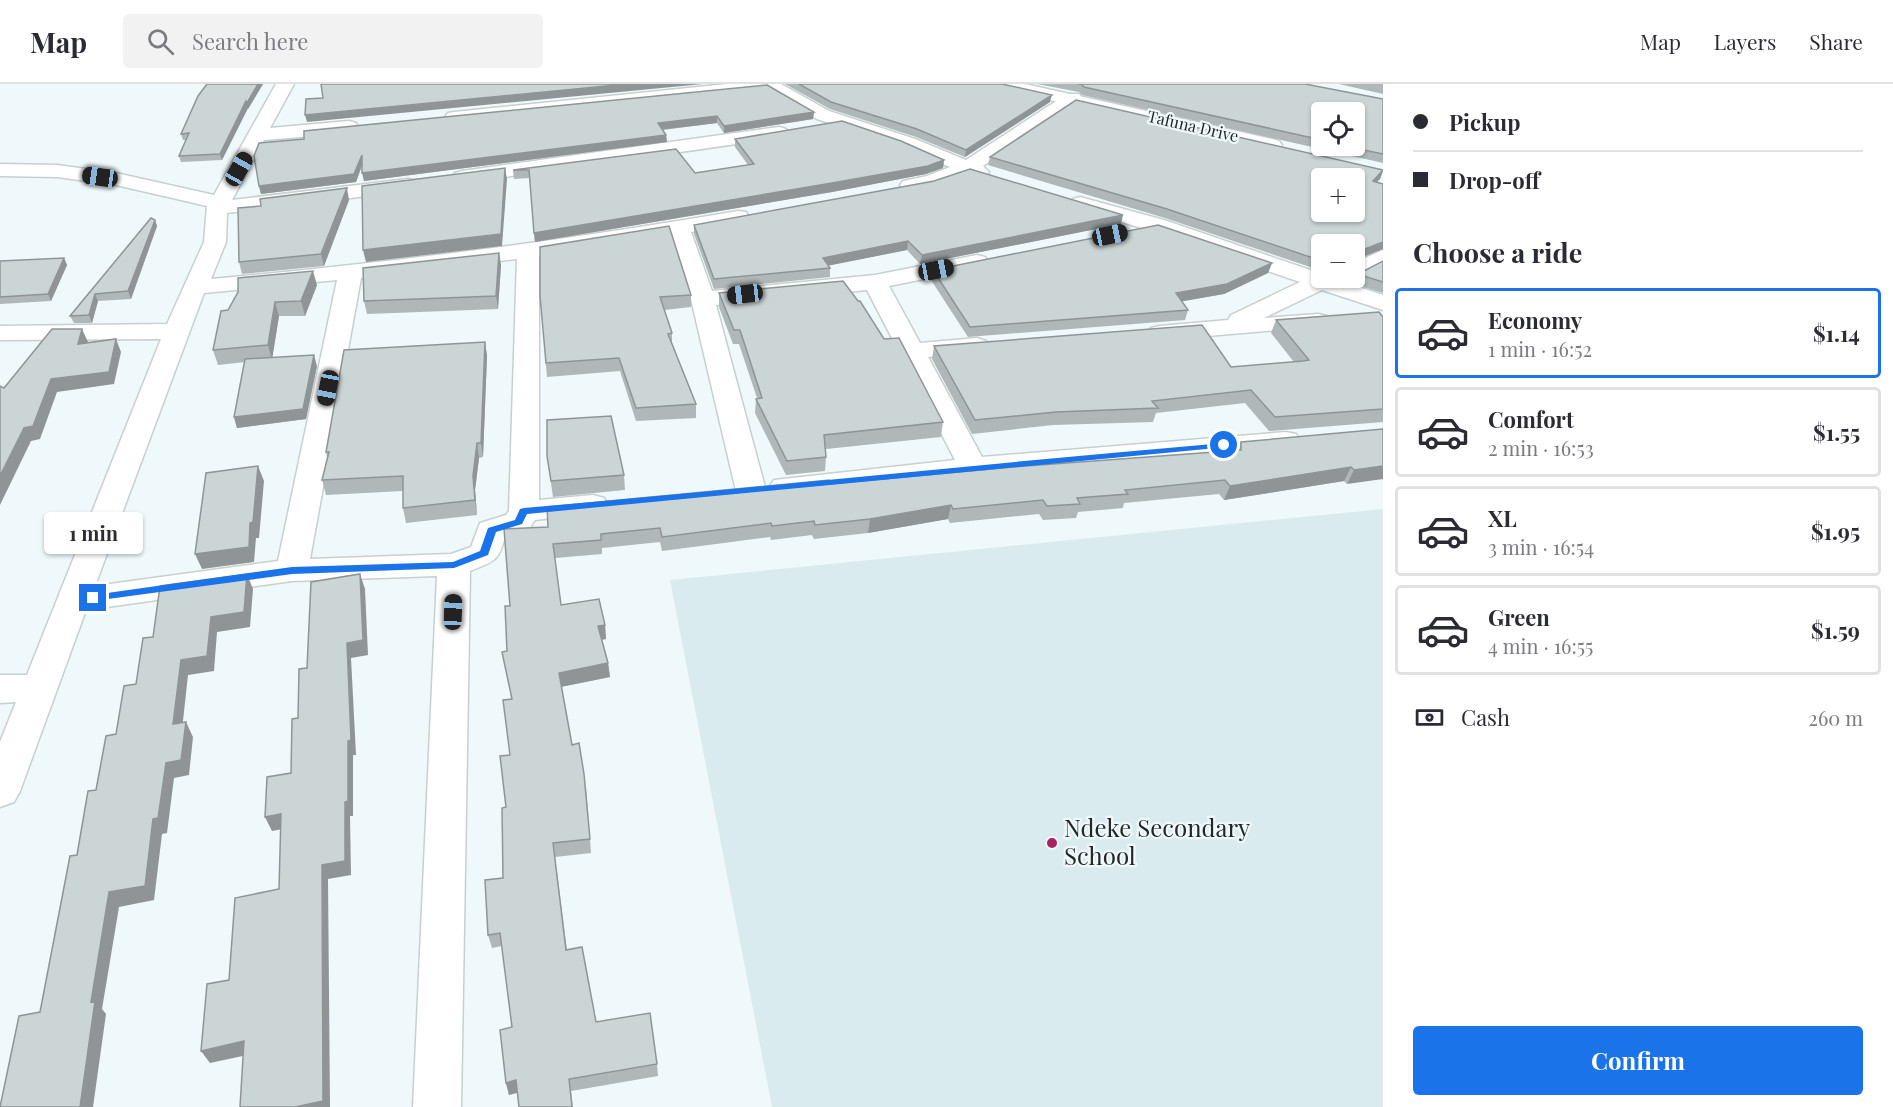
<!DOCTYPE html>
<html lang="en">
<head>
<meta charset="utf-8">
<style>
  body { margin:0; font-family:"Playfair Display",serif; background:#f2f2f3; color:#2b2b33; height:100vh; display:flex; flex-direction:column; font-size:22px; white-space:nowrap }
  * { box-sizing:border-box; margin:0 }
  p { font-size:20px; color:#7c7c81 }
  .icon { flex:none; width:33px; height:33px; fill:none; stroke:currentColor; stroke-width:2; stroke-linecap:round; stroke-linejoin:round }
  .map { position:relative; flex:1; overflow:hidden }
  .panel { display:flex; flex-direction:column; background:#fff; width:510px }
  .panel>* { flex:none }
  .guide { display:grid; align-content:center; height:132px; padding:0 30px; background:#fff }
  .tools { position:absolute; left:1311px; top:18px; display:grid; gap:12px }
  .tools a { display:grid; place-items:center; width:54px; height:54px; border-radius:6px; background:#fff; box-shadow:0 2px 4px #0004; font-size:30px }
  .end { position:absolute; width:27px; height:27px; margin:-14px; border:8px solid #1a73e8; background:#fff; box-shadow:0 0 0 3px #fff }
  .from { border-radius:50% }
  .bubble { position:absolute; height:42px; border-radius:6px; background:#fff; box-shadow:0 2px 4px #0004; font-size:20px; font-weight:700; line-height:42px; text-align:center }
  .car { position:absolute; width:18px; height:36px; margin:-18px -9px; border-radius:8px; box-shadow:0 0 4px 2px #0007; background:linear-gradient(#222 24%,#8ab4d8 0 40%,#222 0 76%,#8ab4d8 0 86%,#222 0) }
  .guide b { display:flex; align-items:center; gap:21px; height:57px; font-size:22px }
  .guide b+b { border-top:2px solid #e1e1e2 }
  .guide i { width:15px; height:15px; background:#2b2b33 }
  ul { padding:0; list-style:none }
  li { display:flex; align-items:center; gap:18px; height:90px; margin:0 12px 9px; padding:0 18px; border:3px solid #e1e1e2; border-radius:6px }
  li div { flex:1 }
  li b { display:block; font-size:22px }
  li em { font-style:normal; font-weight:700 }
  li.selected { border-color:#1a73e8 }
  li>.icon { width:54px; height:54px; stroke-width:1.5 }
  h2 { padding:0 30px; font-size:27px; line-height:72px }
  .pay { display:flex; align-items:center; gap:15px; height:66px; padding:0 30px; font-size:22px }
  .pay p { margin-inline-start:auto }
  .action { display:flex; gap:12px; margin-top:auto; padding:12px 30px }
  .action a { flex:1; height:69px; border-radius:6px; background:#1a73e8; color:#fff; font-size:24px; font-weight:700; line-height:69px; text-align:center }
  header { display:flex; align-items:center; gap:36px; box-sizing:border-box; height:84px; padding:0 30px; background:#fff; border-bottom:2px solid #e1e1e2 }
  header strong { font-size:28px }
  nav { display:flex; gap:33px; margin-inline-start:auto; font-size:21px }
  .search { width:420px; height:54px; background:#f2f2f3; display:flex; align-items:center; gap:15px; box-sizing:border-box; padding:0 21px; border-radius:6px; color:#7c7c81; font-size:22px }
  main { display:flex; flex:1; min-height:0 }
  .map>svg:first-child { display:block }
  .built { fill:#d9ebee }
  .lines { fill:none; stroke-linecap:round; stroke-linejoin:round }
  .minor-casing { stroke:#c7d0d1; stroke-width:3 }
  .major-casing { stroke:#c7d0d1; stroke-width:3 }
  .minor { fill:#fff; fill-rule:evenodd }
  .major { fill:#fff; fill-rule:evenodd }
  .wall { fill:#afb7b8; fill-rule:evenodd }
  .shaded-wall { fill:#8f9596 }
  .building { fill:#ccd5d6; stroke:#8f9596; stroke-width:1.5; fill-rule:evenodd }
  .route { fill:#1a73e8 }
  .poi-dot { fill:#ac2061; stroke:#eff8fa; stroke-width:2 }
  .labels { text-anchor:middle; stroke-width:4.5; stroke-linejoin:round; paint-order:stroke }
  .far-street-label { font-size:16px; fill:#232727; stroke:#eff8fa }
  .near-poi-label { font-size:24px; fill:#232727; stroke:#eff8fa; text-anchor:start }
</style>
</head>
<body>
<header>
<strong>Map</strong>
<div class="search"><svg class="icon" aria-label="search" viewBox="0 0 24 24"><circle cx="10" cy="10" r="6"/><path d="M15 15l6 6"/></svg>Search here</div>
<nav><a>Map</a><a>Layers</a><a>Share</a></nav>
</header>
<main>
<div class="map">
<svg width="1383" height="1023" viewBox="0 0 1383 1023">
  <rect width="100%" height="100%" fill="#eff8fa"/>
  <path class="built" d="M1383 425V1023H772L670 496Z"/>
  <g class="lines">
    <g class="minor-casing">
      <path id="minor" d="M276 0H294L270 44 349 37 356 39 358 43 356 47 349 49 264 56 232 116 408 95 415 97 418 101 415 105 408 107 227 129 226 158 211 195C387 179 563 157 738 127L746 128 749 133 746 138 691 148 712 207 875 191 977 171 985 173 988 178 985 183 889 202 920 259 977 254 986 257 990 262 986 267 928 273 982 373 1286 348 1296 350 1300 356 1296 362 1286 364 973 392 784 412 774 410 769 403 774 396 955 376 867 206 716 221 766 407 762 414 751 416 740 414 736 407 691 215 671 151 539 172V416L593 411 604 414 608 421 604 428 535 436 529 445 505 452C499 478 494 477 470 487L461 1023H413L437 492 292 497 86 526 20 707 14 718 0 723V658L16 618 0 619V591H27L161 255 0 256V242L167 240 204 158 207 122 116 101 57 93 0 92V80L57 81 116 89 214 111ZM517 175 509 427 506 431 480 439 471 463 451 470 310 475 361 194ZM337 196 278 477 95 502 204 209Z
        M727 0H781L829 27 915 55 966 76 1067 10H1079L1082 14 983 82 989 88 986 92 979 94 968 91 932 103 910 107 903 105 900 101 903 97 927 92 950 83 901 63 817 35 767 6 454 38 448 37 445 33 448 29 454 28Z
        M779 43 786 45 788 49 786 53 462 99 455 97 452 93 455 89 462 87Z
        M1080 113 1164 136 1322 190V194H1331L1383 211V226L1322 206 1264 234 1318 230 1327 232 1330 237 1327 242 1160 256 1151 254 1148 249 1151 244 1160 242 1228 236 1231 231 1300 198 1148 146 1073 123 1070 119 1073 115Z
        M1383 166V182C1371 189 1360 197 1346 194H1354V179Z"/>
    </g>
    <g class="major-casing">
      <path id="major" d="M993 0H1025L1272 55 1279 57 1282 61 1279 65 1272 67 1002 5 996 4Z"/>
    </g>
    <use href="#minor" class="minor"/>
    <use href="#major" class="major"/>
  </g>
  <path class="wall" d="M263 0 248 25V24L222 76 181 78 179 72 186 56H183L181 50Z
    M785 0H1002L1050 18 965 73 916 53 830 25Z
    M1037 0H1305L1383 15V79L1082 11 1079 8ZM1322 28 1354 62H1322Z
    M1339 0H1383V10Z
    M814 28 813 35 724 49 717 39 663 46 666 51 667 58 364 97 362 82 356 98 261 110 259 102 304 55V47Z
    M735 55 944 76 943 84 926 90 832 108 535 158 530 94 514 95 513 86 695 89 748 81 735 63Z
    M990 73 1383 87 1380 95 1376 98 1383 100V165L1357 176 1356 182 1354 186V160H1322V187L1165 134 988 81Z
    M349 116 324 182 242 190 239 178 261 122Z
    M155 136 157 142 131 215 98 217 92 239H74L70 232Z
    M1121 140 920 180 907 166 829 181 830 184V193L714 205 694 150V141Z
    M499 169 501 181 498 225 367 230 364 217Z
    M64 174 67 181 51 217 0 220V177Z
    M1383 177V209L1333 194H1354V186H1366Z
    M1272 179 1268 189 1224 210 1182 217 1188 226 1185 236 968 253 931 196 933 186Z
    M317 201 305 232H279L272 274 317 282 306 335 237 344 234 333 245 278 218 281 213 266 228 226Z
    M719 209 884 255 943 338 941 353 826 365V373L825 387 786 391 755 329 756 315 757 314 739 260H733L719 223Z
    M691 211V223L664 226 672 249V261L696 320V334L636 337 620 287 547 293 540 212Z
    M1383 233V338L1269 347 1245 319 1156 329 1153 338 1053 341 972 350 932 275 934 262 1231 283 1294 278 1271 249 1276 236Z
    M485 258 487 272 483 373 479 374 475 406 477 431 406 439 403 424V407L326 411 322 396 327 374 326 368Z
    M1383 345 1347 400 1344 397 1224 416 1219 410 1124 419 1123 424 1078 428 1076 434 1043 436 1039 430 950 439 948 435 868 449 814 455 812 451 771 456 770 453 662 467 660 458 602 464V470L555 474 561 521 605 541 606 555 602 556 608 579 610 593 561 603 572 661 586 703 591 769 555 773 567 866 596 938 657 980 658 992 571 1007 573 1023H519L517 1009 509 1011 506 999 512 943 502 862 492 864 488 851 503 794 506 723 510 671 511 615 507 567 510 522 548 443 829 400 1237 366 1241 358Z
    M547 372 624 391 625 406 553 413Z"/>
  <path class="shaded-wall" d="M258 0H263L248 25V24L222 76 220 70 246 17Z
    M627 0H703L307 38 305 31Z
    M1052 11 1050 18 965 73 966 66Z
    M814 28 813 35 724 49V42Z
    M717 32V39L659 46 658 39Z
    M666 51 667 58 364 97 362 89Z
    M362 71 363 78 356 98 261 110 259 102Z
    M944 76 943 84 926 90 832 108 535 158 534 149Z
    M505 84 507 95 502 162 366 178 363 166Z
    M1383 86 1380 95 1369 106 1373 97Z
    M347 104 349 116 324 182 321 170Z
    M1123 131 1121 140 920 180 922 171Z
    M155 136 157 142 131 215 128 207Z
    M908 157 907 166 822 183 823 174Z
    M1383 158V165L1354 176 1357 168Z
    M499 169 501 181 498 225 496 212Z
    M64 174 67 181 51 217 48 210Z
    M1272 179 1268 189 1224 210 1173 219 1176 209Z
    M313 187 317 201 305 232 301 217Z
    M95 210 98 217 92 239 89 231Z
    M275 218 279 232 272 276 268 261Z
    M82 245 88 258 84 273 78 260Z
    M116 255 121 268 114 300 57 308 40 355 31 357 0 421V392L24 344 51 295Z
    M485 258 487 272 483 373 481 359Z
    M314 271 317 282 306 335 237 344 234 333Z
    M477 359 479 374 475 406 477 431 475 416 473 392Z
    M258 382 264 397 259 454H256L254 478 202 485 195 470Z
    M1383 382V395L1347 400 1354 386Z
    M1351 383 1344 397 1224 416 1230 402Z
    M951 421 948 435 868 449 870 435Z
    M247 490 253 505 250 543 217 548 214 587 188 591 181 655 173 640 181 576 211 533Z
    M360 490 365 505 368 571 351 574 356 671H353V732H350L351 791 328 795 330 1023H295L322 781 345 718 347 559Z
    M605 541 606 555 599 556 598 542Z
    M608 579 610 593 560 603 559 589Z
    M186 638 193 653 189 691 174 694 167 749 162 750 154 816 119 823 102 925 106 930 93 1023H80L91 918 109 808 153 735 166 679Z
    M281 730 288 744 272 747 265 733Z
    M244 957 252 970 210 979 201 967Z
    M516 996 519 1008 509 1011 506 999Z"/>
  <path class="building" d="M207 0H258L247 19 246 17 220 70 179 72 189 49 181 50 198 12Z
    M321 0H627L305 31 306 15 323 14Z
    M799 0H1002L1052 11 966 66 917 45 831 18Z
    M1078 0H1305L1383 15V70L1345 62H1354V28H1322V56L1084 3 1081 0Z
    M767 1 814 28 724 42 717 32 658 39 666 51 362 89V71L354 90 259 102 254 72 259 59 304 55V47Z
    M1076 16 1383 86 1373 97 1383 100V158L1357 168 1356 182H1354V160H1322V177L1167 125 990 73ZM1322 94H1354V128H1322Z
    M842 37 901 57 944 76 928 82 832 99 534 149 529 86H513L676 65 695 89 754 80 735 55Z
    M505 84 501 150 363 166 362 102Z
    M970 85 1123 131 922 171 908 157 823 174 830 184 714 195 694 141 934 97Z
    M347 104 321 170 239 178 238 124 261 122 260 115Z
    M151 134 155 136 128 207 95 210 89 231 70 232Z
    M1158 141 1272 179 1227 200 1176 209 1188 226 970 243 933 186Z
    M669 142 691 211 660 213 672 249 668 250 696 320 636 324 619 274 546 279 540 212V163Z
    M499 169 496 212 364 217 363 184Z
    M64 174 48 210 0 213V177Z
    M1383 177V198L1354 189V186H1366Z
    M313 187 301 217 275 218 268 261 213 266 221 227 228 226 238 208V194Z
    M843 197 858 217H860L884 255 899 254 943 338 824 351 826 373 787 377 756 315 762 314 740 246H734L719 209Z
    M1379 228 1383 233V325L1275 333 1251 306 1152 317 1158 324 1056 328 975 336 934 262 1202 241 1231 283 1303 277 1309 276 1276 236Z
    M52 245H82L78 260 116 255 109 288 51 295 33 342 24 344 0 392V302L4 304Z
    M485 258 481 359H477L473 392 475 416 403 424V392L322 396 329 368H326L344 266Z
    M314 271 303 325 234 333 245 275Z
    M611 332 624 391 551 397 547 372V336Z
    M1383 345V382L1354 386 1351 383 1230 402 1225 396 1125 406 1128 410 1077 414 1080 420 1047 422 1043 416 953 425 951 421 870 435 815 441 814 437 772 442 771 439 662 453 660 444 601 450V456L553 460 561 521 599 515 605 541 598 542 608 579 559 589 572 661 579 659 584 690 590 755 553 759 566 866 582 863 596 938 650 929 657 980 569 995 572 1023H519L516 996 506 999 500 946 512 943 500 849 488 851 485 796 503 794 502 724 506 723 500 672 510 671 503 616 512 615 502 568 507 567 505 522H510L504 445 548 443 547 423 829 396V400L1013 383 1241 366V358Z
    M258 382 253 438 250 439 249 463 195 470 206 389Z
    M247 490 244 528 211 533 207 572 181 576 173 640 186 638 181 676 166 679 158 734 153 735 145 802 109 808 91 918 95 917 80 1023H0L19 932 40 928 70 772 77 771 88 707 96 706 106 652 116 650 124 602 136 600 143 554 153 553 160 502Z
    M360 490 363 556 347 559 351 656 348 657V717L345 718V777L322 781 323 1017 295 1023H240L244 957 201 967 207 900 229 896 235 814 279 805 281 730 265 733 267 693 291 689 292 635 298 634 299 585 307 584 311 498Z"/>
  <path class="route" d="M1224 359 1227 360V363L527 430 522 440 496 448 488 471 454 484 292 490 93 517 89 514 93 511 292 483 453 478 480 467 488 444 515 436 520 425 524 424C757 404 990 379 1224 359Z"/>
  <circle class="poi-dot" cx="1052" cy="759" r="6"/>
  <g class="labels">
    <g class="far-street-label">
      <text transform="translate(1193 42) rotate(13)" y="6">Tafuna Drive</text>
    </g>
    <g class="near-poi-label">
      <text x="1064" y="753">Ndeke Secondary<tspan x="1064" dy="28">School</tspan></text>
    </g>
  </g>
</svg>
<div class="tools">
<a><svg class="icon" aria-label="locate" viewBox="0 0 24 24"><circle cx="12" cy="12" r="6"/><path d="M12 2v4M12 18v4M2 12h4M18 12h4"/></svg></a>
<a>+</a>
<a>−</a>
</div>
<i class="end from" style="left:1224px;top:361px"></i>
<i class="end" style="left:93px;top:514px"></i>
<div class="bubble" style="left:44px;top:428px;width:99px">1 min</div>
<i class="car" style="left:239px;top:85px;rotate:29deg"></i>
<i class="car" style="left:100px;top:93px;rotate:278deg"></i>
<i class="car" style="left:1110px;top:151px;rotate:78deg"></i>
<i class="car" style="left:936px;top:186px;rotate:79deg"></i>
<i class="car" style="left:745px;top:210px;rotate:263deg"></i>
<i class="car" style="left:328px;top:304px;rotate:191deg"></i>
<i class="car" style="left:453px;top:528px;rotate:2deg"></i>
</div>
<section class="panel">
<div class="guide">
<b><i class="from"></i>Pickup</b>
<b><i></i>Drop-off</b>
</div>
<h2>Choose a ride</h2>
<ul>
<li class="selected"><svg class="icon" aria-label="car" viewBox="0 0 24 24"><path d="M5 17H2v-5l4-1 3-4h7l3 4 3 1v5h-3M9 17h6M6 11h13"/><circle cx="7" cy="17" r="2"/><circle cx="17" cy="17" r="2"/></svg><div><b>Economy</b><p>1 min · 16:52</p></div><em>$1.14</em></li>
<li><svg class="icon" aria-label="car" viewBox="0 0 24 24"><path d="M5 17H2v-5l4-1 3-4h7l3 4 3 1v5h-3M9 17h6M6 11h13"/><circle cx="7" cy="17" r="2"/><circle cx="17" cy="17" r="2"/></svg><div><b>Comfort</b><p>2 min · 16:53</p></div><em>$1.55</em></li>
<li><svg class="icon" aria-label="car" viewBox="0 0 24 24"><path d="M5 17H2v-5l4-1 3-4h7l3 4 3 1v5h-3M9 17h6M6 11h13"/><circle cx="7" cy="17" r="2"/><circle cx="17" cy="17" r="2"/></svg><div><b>XL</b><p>3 min · 16:54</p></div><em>$1.95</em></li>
<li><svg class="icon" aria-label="car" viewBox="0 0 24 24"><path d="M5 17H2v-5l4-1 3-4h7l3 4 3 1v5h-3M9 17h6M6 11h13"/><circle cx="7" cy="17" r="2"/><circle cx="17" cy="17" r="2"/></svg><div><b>Green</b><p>4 min · 16:55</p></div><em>$1.59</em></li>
</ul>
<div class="pay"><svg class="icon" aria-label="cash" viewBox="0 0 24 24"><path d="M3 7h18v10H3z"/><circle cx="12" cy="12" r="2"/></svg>Cash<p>260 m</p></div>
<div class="action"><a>Confirm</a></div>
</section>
</main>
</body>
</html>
